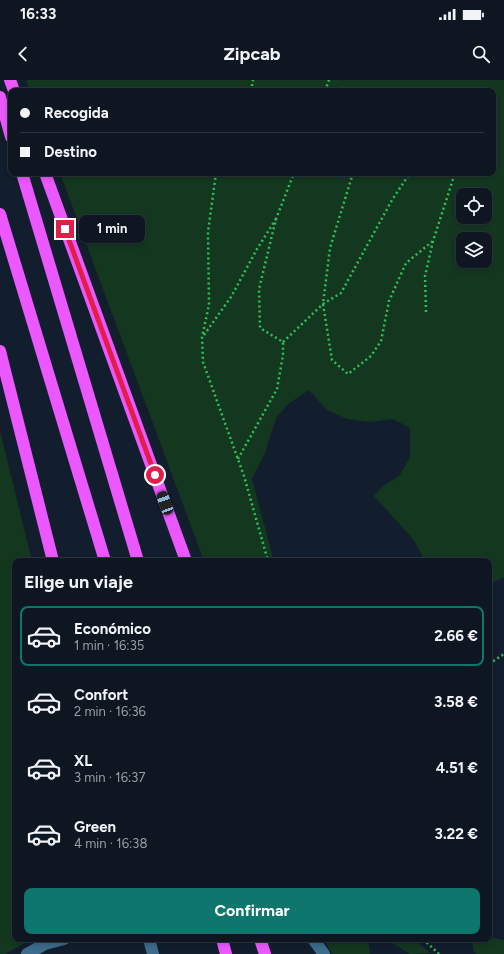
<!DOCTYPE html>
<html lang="es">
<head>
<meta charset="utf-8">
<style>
  body { margin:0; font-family:Figtree,sans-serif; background:#171f2a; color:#f1f3f6; height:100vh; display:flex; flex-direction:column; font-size:15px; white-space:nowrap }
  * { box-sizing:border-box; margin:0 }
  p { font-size:13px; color:#9b9fa5 }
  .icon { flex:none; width:22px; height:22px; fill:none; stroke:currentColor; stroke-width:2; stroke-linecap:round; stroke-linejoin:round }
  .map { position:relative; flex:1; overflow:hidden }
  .sheet { position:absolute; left:12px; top:478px; width:480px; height:384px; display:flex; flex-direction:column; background:#0e1622; border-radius:8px; box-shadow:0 2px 6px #0003,0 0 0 1px #2e3540 }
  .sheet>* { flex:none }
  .hud { position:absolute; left:8px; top:8px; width:488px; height:88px; border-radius:8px; box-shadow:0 2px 6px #0003,0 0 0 1px #2e3540; display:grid; align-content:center; height:88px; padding:0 12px; background:#0e1622 }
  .tools { position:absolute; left:456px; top:108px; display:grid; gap:8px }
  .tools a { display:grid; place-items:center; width:36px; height:36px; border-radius:8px; background:#0e1622; box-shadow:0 2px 6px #0003,0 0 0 1px #2e3540; font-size:20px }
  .end { position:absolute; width:18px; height:18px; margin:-9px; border:5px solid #e11d48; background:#fff; box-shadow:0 0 0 2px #fff }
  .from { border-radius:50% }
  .bubble { position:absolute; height:28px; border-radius:8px; background:#0e1622; box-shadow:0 2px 6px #0003,0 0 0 1px #2e3540; font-size:13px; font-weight:700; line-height:28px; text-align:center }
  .car { position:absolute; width:12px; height:24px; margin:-12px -6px; border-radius:5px; box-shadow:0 0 3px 1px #0007; background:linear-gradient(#222 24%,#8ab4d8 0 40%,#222 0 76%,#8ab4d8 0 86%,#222 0) }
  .hud b { display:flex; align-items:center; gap:14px; height:38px; font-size:15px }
  .hud b+b { border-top:1px solid #2e3540 }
  .hud i { width:10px; height:10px; background:#f1f3f6 }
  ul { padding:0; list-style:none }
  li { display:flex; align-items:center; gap:12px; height:60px; margin:0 8px 6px; padding:0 4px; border:2px solid transparent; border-radius:8px }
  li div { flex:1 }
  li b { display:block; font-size:15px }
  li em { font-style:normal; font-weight:700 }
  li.current { border-color:#0f766e }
  li>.icon { width:36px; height:36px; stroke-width:1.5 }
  h2 { padding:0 12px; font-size:18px; line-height:48px }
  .cta { display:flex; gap:8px; margin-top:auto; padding:8px 12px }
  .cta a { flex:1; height:46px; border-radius:8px; background:#0f766e; color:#fff; font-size:16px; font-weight:700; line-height:46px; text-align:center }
  .status { display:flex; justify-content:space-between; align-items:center; height:28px; padding:0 20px; background:#0e1622; direction:ltr }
  .status svg { height:11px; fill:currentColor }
  header { display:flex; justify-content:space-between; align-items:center; height:52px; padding:0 12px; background:#0e1622; font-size:18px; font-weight:700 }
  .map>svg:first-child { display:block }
  .green { fill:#143720; fill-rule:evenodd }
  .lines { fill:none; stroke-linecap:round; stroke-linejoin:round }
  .path { stroke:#31c05c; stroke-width:2.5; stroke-dasharray:2 3; stroke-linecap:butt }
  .minor { stroke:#3d6c8c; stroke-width:12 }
  .highway { stroke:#ec58ff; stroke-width:12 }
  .route { stroke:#e11d48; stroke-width:5 }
</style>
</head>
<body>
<div class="status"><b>16:33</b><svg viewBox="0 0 49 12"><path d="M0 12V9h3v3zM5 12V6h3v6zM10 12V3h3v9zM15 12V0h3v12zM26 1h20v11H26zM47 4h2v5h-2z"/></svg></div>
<header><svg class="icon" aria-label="back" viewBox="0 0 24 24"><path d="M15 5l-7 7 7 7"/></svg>Zipcab<svg class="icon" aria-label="search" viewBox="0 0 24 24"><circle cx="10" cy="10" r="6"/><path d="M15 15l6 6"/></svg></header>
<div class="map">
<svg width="504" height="874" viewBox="0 0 504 874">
  <rect width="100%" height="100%" fill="#121e2d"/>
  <path class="green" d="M26 0H504V497L489 505V481H425L413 459 374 416 383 406 399 396 410 377V348L393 339 370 342 347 339 327 330 309 310 288 324 276 338 265 373 252 399 274 481H204L60 93H493V11H30ZM463 115H485V137H463ZM463 159H485V181H463Z
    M0 351 32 481H15V859H32L5 874H0Z
    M489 857 504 860V874H476L473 870V859H489Z
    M324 859H368L370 874H332Z
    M386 859H412L431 873 410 874Z"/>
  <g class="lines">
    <path class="path" d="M251 11 253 0
      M325 11 329 0
      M333 11 343 8 346 11
      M216 93 208 152 209 225 202 257 203 282 244 396 268 481
      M353 93 330 168 323 224 332 280 348 294 371 276 381 261 389 221 406 183 433 161
      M426 232 425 196 433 161 455 93
      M204 255 231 217 257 169 276 139
      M283 262 323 224 341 213 392 120 410 93
      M238 379 277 309 283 275V262L260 248 259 209 276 139 294 93
      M489 584 504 574
      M423 859 439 874"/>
    <path class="minor" d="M149 859 153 874
      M313 859 324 874
      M27 874 45 864 64 859"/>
    <path class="highway" d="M10 0 14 11
      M0 17 11 57
      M22 93 138 481
      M45 93 186 481
      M0 134 105 481
      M0 271 53 481
      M222 859 226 874
      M260 859 265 874"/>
  </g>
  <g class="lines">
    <path class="route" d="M65 149 155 395"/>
  </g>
</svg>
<div class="tools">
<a><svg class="icon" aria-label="locate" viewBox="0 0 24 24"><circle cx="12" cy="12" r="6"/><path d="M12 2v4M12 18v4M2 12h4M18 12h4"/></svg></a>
<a><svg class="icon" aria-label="layers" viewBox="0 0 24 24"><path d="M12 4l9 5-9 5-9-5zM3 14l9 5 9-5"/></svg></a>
</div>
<i class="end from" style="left:155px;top:395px"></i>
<i class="end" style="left:65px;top:149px"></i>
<div class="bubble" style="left:79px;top:135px;width:66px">1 min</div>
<i class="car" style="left:165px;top:423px;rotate:340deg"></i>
<div class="hud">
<b><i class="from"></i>Recogida</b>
<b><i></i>Destino</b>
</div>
<section class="sheet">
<h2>Elige un viaje</h2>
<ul>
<li class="current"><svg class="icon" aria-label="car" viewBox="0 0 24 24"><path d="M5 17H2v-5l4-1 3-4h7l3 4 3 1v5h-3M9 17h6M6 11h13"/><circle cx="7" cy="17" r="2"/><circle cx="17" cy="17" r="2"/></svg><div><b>Económico</b><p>1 min · 16:35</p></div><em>2.66 €</em></li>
<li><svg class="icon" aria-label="car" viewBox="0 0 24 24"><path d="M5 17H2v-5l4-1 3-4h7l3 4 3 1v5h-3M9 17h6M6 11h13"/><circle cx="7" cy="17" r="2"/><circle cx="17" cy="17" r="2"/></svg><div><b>Confort</b><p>2 min · 16:36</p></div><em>3.58 €</em></li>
<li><svg class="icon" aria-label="car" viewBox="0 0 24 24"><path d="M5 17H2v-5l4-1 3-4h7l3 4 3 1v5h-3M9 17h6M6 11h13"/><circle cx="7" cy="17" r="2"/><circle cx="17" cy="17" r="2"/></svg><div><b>XL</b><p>3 min · 16:37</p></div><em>4.51 €</em></li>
<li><svg class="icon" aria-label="car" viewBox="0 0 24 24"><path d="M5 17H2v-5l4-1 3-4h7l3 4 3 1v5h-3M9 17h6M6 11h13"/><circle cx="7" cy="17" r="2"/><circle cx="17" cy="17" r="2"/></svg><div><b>Green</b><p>4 min · 16:38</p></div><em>3.22 €</em></li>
</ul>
<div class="cta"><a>Confirmar</a></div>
</section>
</div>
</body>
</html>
